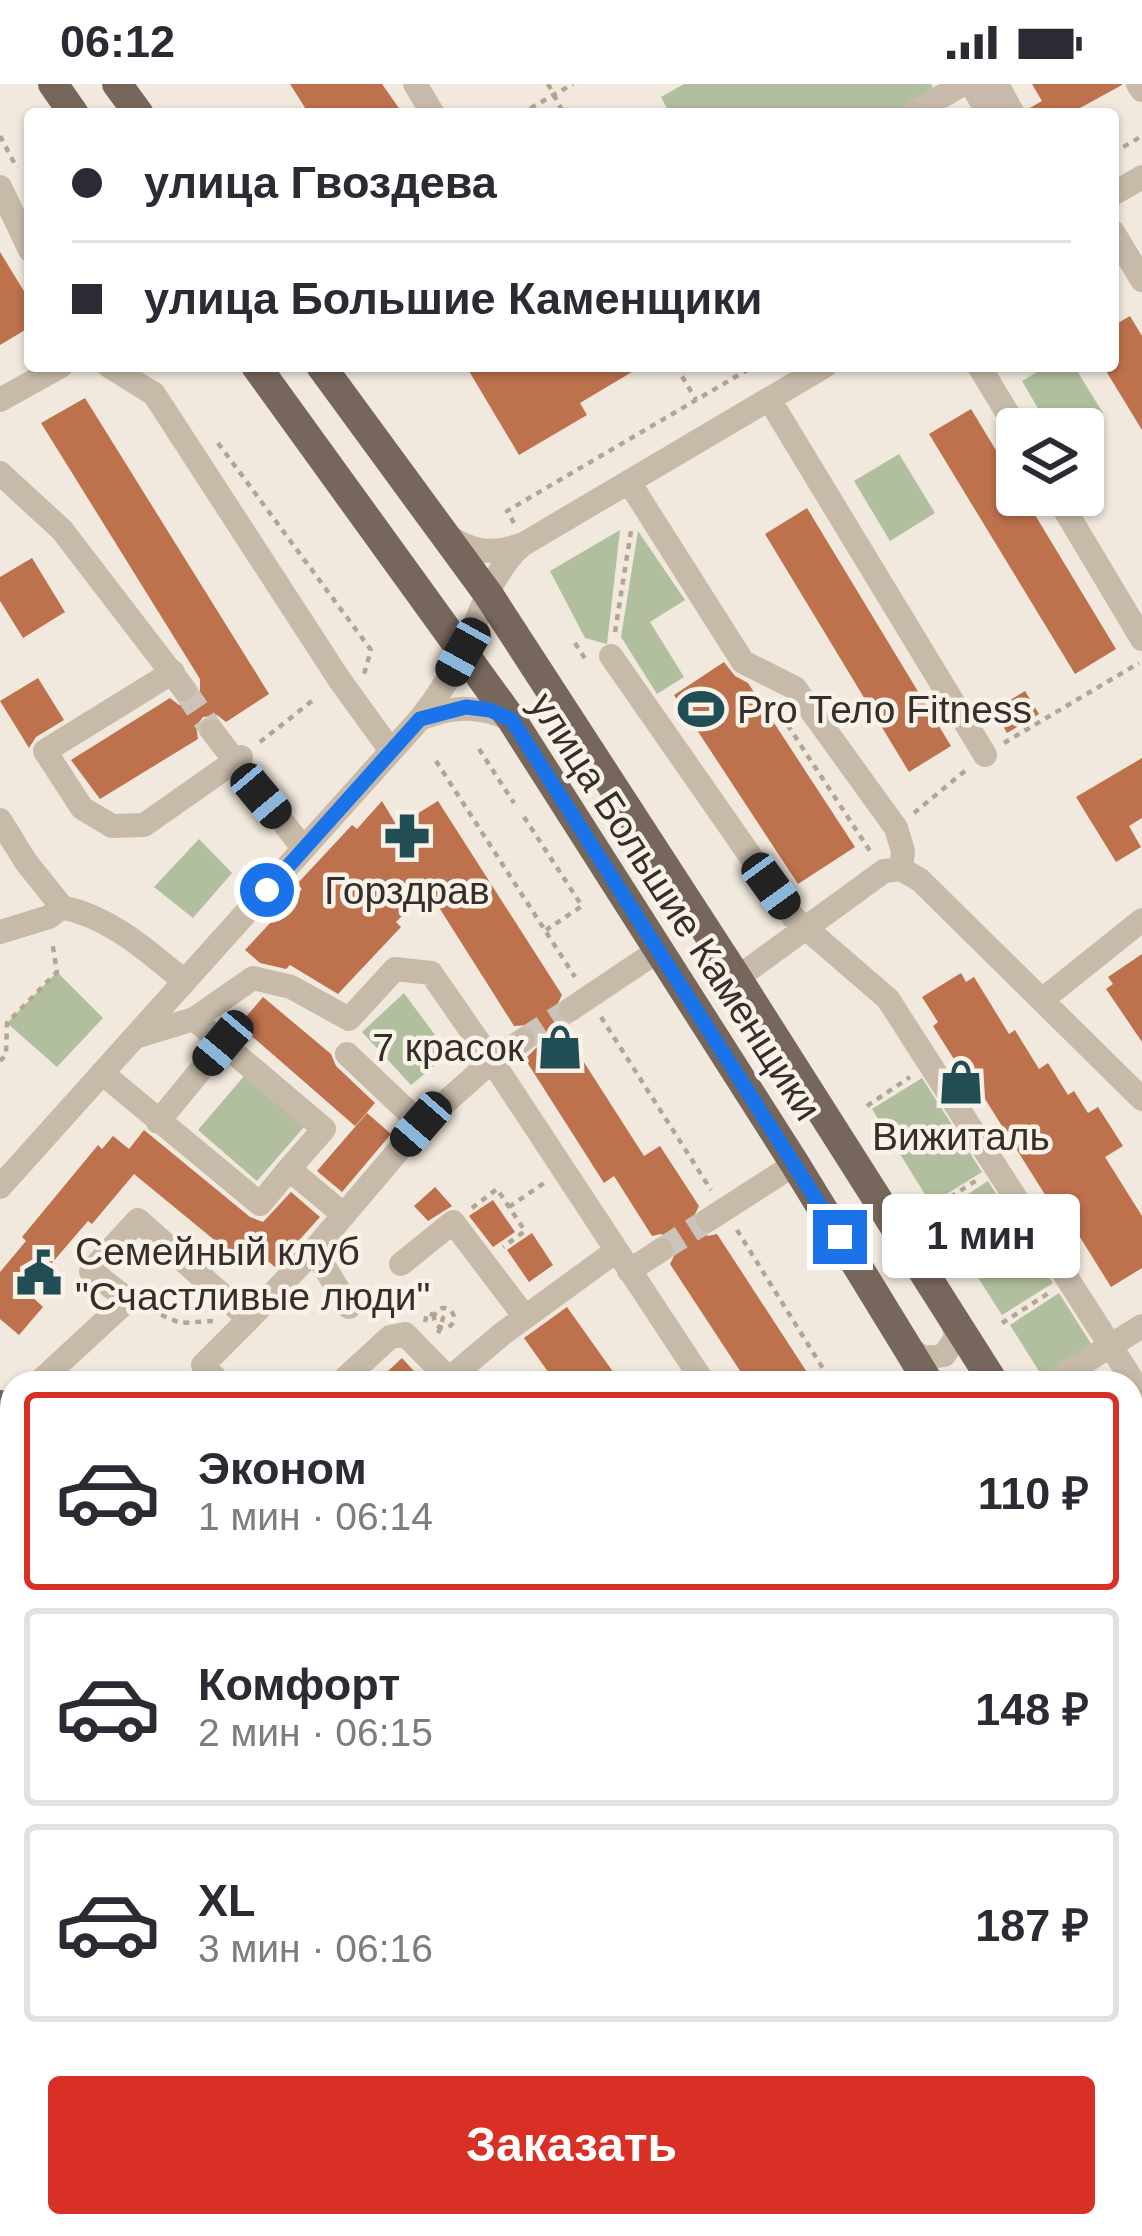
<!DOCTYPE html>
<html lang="ru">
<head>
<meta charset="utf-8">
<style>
  body { margin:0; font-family:Arial,sans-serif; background:#f2f2f3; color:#2b2b33; height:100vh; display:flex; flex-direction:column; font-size:45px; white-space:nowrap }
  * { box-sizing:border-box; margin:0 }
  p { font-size:39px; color:#7c7c81 }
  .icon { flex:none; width:66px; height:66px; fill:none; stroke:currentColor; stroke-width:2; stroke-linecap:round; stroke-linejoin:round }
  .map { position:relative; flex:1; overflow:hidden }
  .drawer { position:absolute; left:0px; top:1287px; width:1143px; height:867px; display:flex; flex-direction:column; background:#fff; border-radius:36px 36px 0 0; box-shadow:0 3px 9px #0004 }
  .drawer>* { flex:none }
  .banner { position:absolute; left:24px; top:24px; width:1095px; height:264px; border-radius:12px; box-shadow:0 3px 9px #0004; display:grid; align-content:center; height:264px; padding:0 48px; background:#fff }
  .buttons { position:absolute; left:996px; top:324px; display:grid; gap:24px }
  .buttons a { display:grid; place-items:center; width:108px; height:108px; border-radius:12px; background:#fff; box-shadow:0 3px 9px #0004; font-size:60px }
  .end { position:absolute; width:54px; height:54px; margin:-27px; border:15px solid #1a73e8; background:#fff; box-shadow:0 0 0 6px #fff }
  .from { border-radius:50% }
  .bubble { position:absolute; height:84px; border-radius:12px; background:#fff; box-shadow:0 3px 9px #0004; font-size:39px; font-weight:700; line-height:84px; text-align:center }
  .car { position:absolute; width:36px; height:72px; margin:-36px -18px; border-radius:15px; box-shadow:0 0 9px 3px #0007; background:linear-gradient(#222 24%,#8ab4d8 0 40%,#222 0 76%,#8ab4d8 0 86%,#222 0) }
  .banner b { display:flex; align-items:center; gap:42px; height:114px; font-size:45px }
  .banner b+b { border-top:3px solid #e1e1e2 }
  .banner i { width:30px; height:30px; background:#2b2b33 }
  ul { padding:21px 0 0; list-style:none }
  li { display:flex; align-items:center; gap:36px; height:198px; margin:0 24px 18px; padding:0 24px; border:6px solid #e1e1e2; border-radius:12px }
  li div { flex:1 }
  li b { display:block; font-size:45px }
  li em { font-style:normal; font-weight:700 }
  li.current { border-color:#d93025 }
  li>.icon { width:108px; height:108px; stroke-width:1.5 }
  .action { display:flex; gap:24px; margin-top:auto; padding:24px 48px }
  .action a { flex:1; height:138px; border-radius:12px; background:#d93025; color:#fff; font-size:48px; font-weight:700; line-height:138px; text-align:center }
  .status { display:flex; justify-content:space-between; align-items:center; height:84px; padding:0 60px; background:#fff; direction:ltr }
  .status svg { height:33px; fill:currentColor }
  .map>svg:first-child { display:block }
  .green { fill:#b1bf9e }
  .building { fill:#be714d }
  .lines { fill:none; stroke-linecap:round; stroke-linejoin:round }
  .minor-tunnel { stroke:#ccc4b9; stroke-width:24; stroke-dasharray:24 12; stroke-linecap:butt }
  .path { stroke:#b4a494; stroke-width:4.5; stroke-dasharray:6 6; stroke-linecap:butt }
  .minor { stroke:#c8baa9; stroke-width:24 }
  .major { stroke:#77665b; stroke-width:30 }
  .route { stroke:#1a73e8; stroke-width:15 }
  .labels { text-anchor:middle; stroke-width:9; stroke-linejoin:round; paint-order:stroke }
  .poi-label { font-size:39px; fill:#362e29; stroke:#f8f2e9; text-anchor:start }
  .street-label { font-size:39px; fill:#362e29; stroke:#f8f2e9 }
</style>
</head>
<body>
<div class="status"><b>06:12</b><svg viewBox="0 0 49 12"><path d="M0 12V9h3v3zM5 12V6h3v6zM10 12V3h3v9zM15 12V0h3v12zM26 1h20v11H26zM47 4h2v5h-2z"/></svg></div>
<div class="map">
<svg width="1142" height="2152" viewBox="0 0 1142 2152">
  <rect width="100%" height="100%" fill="#f1e9dd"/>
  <path class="green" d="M684 0H931L935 8 898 30H670L661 13Z
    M1047 282H1074L1103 329 1076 345H1050L1022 297Z
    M899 370 935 429 890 457 854 397Z
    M620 446 607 560 585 554 550 487Z
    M638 447 685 516 650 538 684 593 657 610 621 553Z
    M199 755 232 789 193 834 154 803Z
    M57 888 103 934 57 983 7 939Z
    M404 909 449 970 411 1001 362 948Z
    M245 991 304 1043 257 1097 198 1046Z
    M922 994 982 1088 931 1120 872 1025Z
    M988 1097 1053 1199 1002 1231 937 1130Z
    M1059 1209 1092 1261 1042 1292 1010 1241Z"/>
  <path class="building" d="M290 0H382L403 30H309Z
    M1032 0H1122V1L1069 30H1029L1028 25 1042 17Z
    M0 168 30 217V243L0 261Z
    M1130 232 1142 252V346L1103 282H1113V242Z
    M466 282H642L580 319 587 331 519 371Z
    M85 314 269 610 226 638 217 631 203 633 196 642 198 655 100 715 71 676 170 614 179 621 193 619 200 610V595L41 339Z
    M971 325 1017 401V411H1023L1116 565 1075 590 929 350Z
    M807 424 951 662 909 688 765 450Z
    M32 474 65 528 23 554 0 517V493Z
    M724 578 735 592 748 599 855 763 798 800 674 611Z
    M38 594 64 636 36 653 29 664 0 617Z
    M1025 607 1039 630 1007 649 994 626Z
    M1142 674V734L1129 742 1141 763 1116 778 1076 713Z
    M382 717 397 742 438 717 562 911 555 925 558 935 566 940 562 944 644 1072 660 1062 699 1122 692 1136 695 1146 708 1152 717 1150 814 1299H748L670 1180 677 1166 674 1156 661 1150 652 1152 614 1092 604 1099 525 975 538 962 537 948 529 941 514 942 428 806 396 838 401 843 338 910 290 881 286 885 260 879 245 866 302 805 297 800 352 741 357 745Z
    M1142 870V958L1106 905 1113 900 1108 893Z
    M961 889 966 898 974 893 1009 950 1015 946 1039 985 1048 979 1068 1011 1074 1007 1088 1029 1098 1023 1123 1062 1105 1073 1142 1132V1184L1111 1203 1060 1121 1054 1125 980 1007 970 1013 951 983 957 980 933 942 938 938 922 913Z
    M263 913 331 970 336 982 375 1019 355 1042 239 941Z
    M367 1029 391 1050 342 1108 317 1087Z
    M144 1046 250 1133 263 1138 291 1108 320 1133 275 1183 246 1159 235 1173 134 1090 92 1140 88 1137 27 1208 43 1223 19 1251 0 1235V1188L26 1157 22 1153 98 1061 102 1065 113 1052 129 1065Z
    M435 1103 452 1122 428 1137 414 1122Z
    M493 1116 515 1148 493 1163 469 1132Z
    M532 1149 553 1181 529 1198 507 1166Z
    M567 1223 621 1299H556L524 1254Z
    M402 1274 425 1299H375Z"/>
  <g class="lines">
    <path class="minor-tunnel" d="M184 605 212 647
      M523 956 571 925
      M661 1166 708 1136"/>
    <path class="path" d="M548 0 564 30
      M520 30 573 0
      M0 52 17 84
      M1113 69 1142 52
      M676 282 696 316
      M218 359 371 566 364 590
      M1025 413 1028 411
      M514 439 507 427 754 282
      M615 548 631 447
      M575 559 586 576
      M781 631 870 767
      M260 658 312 617
      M1004 659 1139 579
      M479 665 514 719
      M436 677 575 893
      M914 729 966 686
      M524 733 582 822 546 846
      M601 933 711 1106
      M0 977 6 971 7 939 57 888 52 857
      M867 1022 910 993
      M509 1123 544 1099
      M472 1124 497 1105 525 1147 503 1163
      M930 1126 977 1096
      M737 1146 832 1299
      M434 1234a10 10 0 1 1 20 0a10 10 0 1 1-20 0Z
      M150 1226 180 1239 213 1237
      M425 1238 427 1229 443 1234 438 1250
      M1002 1239 1049 1209
      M11 1399 12 1398
      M0 1603 12 1615
      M1131 1763 1142 1779
      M1131 1848 1142 1841"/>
    <path class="minor" d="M415 0 433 30
      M971 0 989 30
      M997 0 1013 30
      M1138 0 1142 6
      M912 30 963 0
      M0 103 30 166
      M1113 110 1142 93
      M1113 148 1142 196
      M109 282 154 310 339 595 391 667
      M979 282 1017 345
      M769 315 985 671
      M0 316 61 282
      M0 389 62 446 184 605
      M629 398 743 578 795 604 896 744 903 767 901 785
      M1056 411 1142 555
      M446 451C471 467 491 472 520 461
      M611 572 793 833 888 915 1142 1311
      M173 588 45 667 82 724 112 742 144 741 241 673
      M422 634C455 622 479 621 512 636
      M212 647 303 764
      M0 736 26 778 62 823
      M0 848 49 833 62 823C112 834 146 866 184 897
      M737 894 884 787 901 785 920 796 1142 1015
      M1042 916 1142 836
      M571 925 659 866
      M194 935 324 1045 289 1085
      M138 952 194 935 253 894 291 903 349 935 395 885 431 889 492 977 523 956
      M347 970 421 1040 492 977 704 1299
      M102 989 260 1120 289 1085 344 1131
      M158 1038 223 959
      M0 1103 420 635C436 615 450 593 462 570 481 532 489 490 522 461L825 282
      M708 1136 795 1080
      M314 1166 349 1223
      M401 1180 453 1138 525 1233
      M629 1187 661 1166
      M907 1263 924 1274 944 1271 956 1254 953 1235
      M449 1295 502 1250 616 1167
      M38 1299 128 1216 91 1187 138 1136 249 1235 314 1166 421 1040
      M220 1299 203 1281 249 1235
      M340 1299 390 1253 405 1250 453 1299
      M1051 1299 1142 1242
      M1131 1345 1142 1339
      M0 1549 12 1534
      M0 1639 12 1650
      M0 1756 12 1766
      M3 2015 12 1999
      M0 2041 12 2051
      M296 2142 299 2152
      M424 2150 432 2142
      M18 2152 26 2142
      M172 2152 181 2142
      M564 2152 574 2142
      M952 2152 960 2142"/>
    <path class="major" d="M53 0 74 30
      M117 0 139 30
      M256 282 512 636 795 1080 929 1299
      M321 282 488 510 737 894 994 1299
      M0 1321 12 1334
      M1131 1522 1142 1540
      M1131 1628 1142 1646
      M743 2142 751 2152"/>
  </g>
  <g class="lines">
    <path class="route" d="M267 806 420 635 466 623 490 626 512 636 840 1153"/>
  </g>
  <defs>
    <g id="stadium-bare" transform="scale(3.6)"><path d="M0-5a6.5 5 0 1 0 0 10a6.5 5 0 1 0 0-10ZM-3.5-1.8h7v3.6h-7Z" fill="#214d55" stroke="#f8f2e9" stroke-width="2.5" paint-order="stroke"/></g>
    <g id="pharmacy-bare" transform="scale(3.6)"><path d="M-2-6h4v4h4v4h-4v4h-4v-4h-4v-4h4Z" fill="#214d55" stroke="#f8f2e9" stroke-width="2.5" paint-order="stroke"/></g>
    <g id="shop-bare" transform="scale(3.6)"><path d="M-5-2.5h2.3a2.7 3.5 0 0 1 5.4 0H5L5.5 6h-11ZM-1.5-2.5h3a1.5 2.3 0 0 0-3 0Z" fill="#214d55" stroke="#f8f2e9" stroke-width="2.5" paint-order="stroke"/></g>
    <g id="civic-bare" transform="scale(3.6)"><path d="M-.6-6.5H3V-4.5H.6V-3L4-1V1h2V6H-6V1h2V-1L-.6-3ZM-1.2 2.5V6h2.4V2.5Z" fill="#214d55" stroke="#f8f2e9" stroke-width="2.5" paint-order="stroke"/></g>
  </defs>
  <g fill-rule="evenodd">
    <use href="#stadium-bare" x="701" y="625"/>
    <use href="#pharmacy-bare" x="407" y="752"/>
    <use href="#shop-bare" x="560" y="963"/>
    <use href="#shop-bare" x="961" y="998"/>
    <use href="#civic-bare" x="39" y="1189"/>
  </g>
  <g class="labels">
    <g class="poi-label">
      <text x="737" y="639">Pro Тело Fitness</text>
      <text x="407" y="820" text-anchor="middle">Горздрав</text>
      <text x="524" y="977" text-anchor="end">7 красок</text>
      <text x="961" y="1066" text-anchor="middle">Вижиталь</text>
      <text x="75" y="1181">Семейный клуб<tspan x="75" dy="45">"Счастливые люди"</tspan></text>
    </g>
    <g class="street-label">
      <text transform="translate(676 822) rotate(57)" y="14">улица Большие Каменщики</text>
    </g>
  </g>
</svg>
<div class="buttons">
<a><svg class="icon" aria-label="layers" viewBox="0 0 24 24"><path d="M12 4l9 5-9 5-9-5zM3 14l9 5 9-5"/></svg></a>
</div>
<i class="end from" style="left:267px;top:806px"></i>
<i class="end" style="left:840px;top:1153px"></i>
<div class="bubble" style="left:882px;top:1110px;width:198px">1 мин</div>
<i class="car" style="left:463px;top:568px;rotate:209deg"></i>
<i class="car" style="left:261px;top:712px;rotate:140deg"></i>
<i class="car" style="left:771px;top:802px;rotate:144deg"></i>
<i class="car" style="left:223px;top:959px;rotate:220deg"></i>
<i class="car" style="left:421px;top:1040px;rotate:221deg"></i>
<div class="banner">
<b><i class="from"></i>улица Гвоздева</b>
<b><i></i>улица Большие Каменщики</b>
</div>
<section class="drawer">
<ul>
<li class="current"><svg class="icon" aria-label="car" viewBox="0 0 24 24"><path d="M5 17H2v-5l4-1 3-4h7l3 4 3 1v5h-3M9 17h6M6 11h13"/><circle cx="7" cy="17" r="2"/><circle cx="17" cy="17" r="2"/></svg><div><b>Эконом</b><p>1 мин · 06:14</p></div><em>110 ₽</em></li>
<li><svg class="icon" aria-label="car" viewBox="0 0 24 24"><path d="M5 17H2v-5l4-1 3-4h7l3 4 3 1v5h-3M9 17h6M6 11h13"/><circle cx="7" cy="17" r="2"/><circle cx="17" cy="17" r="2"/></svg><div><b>Комфорт</b><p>2 мин · 06:15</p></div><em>148 ₽</em></li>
<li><svg class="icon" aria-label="car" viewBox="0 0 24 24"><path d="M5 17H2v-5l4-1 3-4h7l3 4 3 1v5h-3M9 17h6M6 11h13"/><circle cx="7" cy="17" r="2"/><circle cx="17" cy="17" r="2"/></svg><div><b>XL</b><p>3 мин · 06:16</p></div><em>187 ₽</em></li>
</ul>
<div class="action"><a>Заказать</a></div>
</section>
</div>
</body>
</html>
